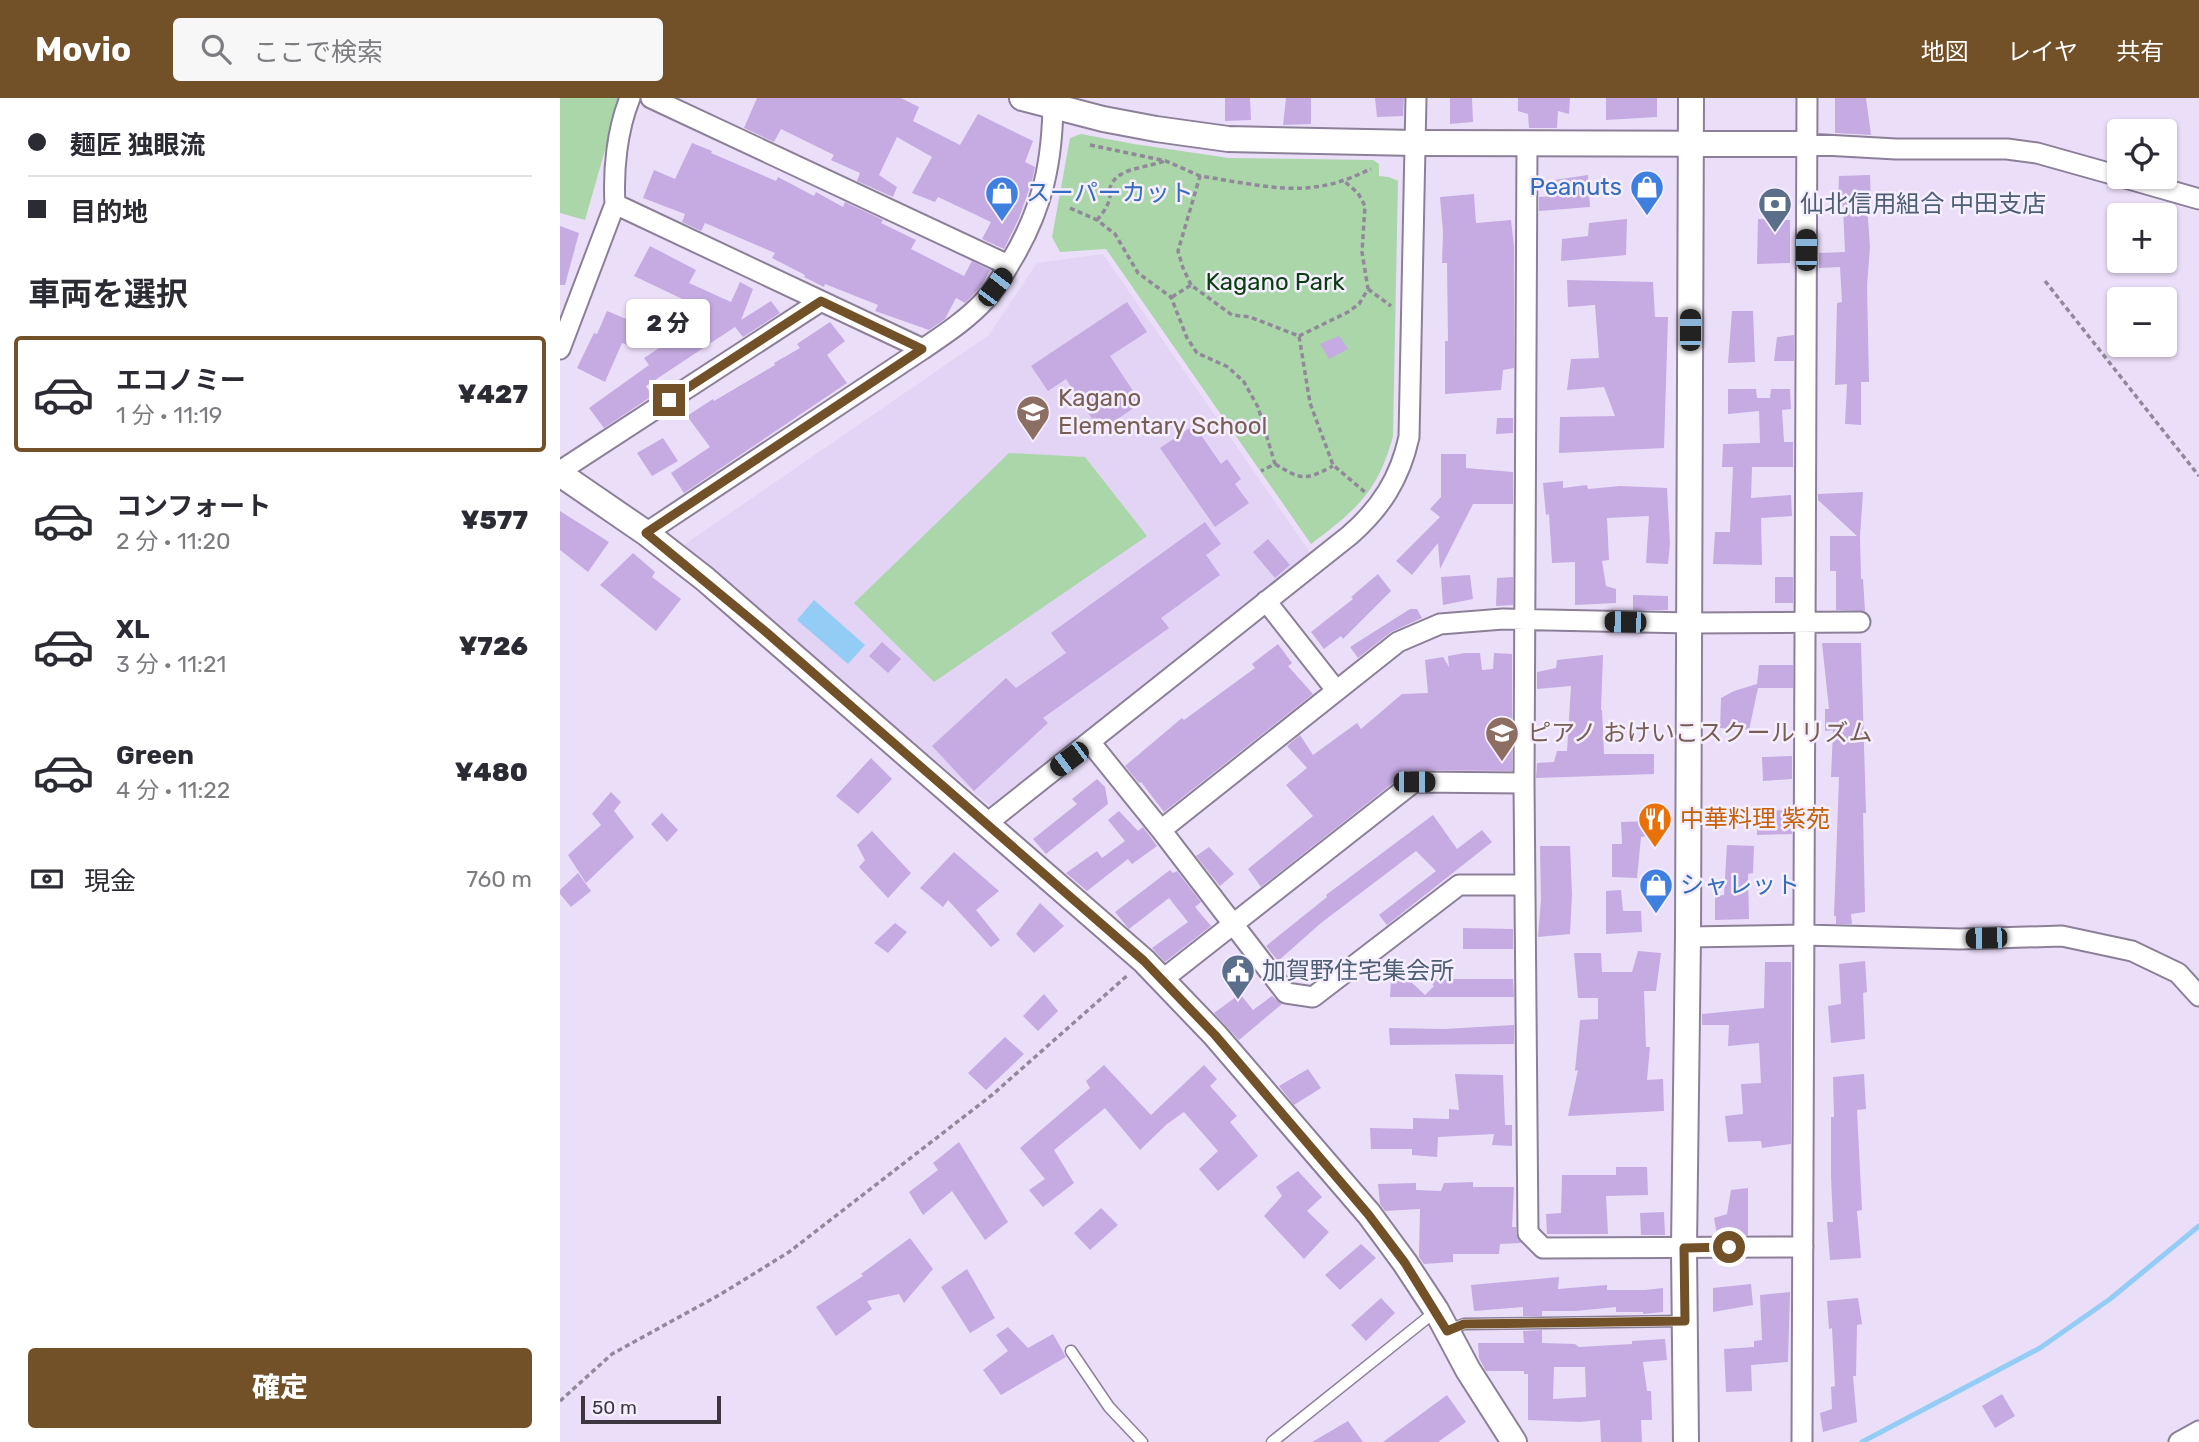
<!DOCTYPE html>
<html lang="ja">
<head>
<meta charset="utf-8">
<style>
  body { margin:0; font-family:Rubik,"Noto Sans JP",sans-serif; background:#f7f7f7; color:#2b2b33; height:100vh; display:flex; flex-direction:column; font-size:26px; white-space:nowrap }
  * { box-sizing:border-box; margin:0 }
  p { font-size:23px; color:#7c7c81 }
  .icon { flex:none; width:38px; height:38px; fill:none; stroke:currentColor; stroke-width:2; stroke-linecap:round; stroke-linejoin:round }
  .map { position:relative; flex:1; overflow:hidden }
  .drawer { display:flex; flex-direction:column; background:#fff; width:560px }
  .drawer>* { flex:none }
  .banner { display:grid; align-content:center; height:154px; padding:0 28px; background:#fff }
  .controls { position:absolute; left:1547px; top:21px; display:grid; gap:14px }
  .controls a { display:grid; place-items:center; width:70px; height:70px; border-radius:7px; background:#fff; box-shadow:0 2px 5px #0004; font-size:35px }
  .scale { position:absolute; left:21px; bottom:18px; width:140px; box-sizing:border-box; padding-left:7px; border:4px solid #3b3640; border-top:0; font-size:19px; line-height:24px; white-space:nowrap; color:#3b3640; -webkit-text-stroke:5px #f5eefe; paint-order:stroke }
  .end { position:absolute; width:32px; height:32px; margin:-16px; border:9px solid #725028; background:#fff; box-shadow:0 0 0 4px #fff }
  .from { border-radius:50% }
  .bubble { position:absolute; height:49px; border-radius:7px; background:#fff; box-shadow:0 2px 5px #0004; font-size:23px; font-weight:800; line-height:49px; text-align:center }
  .car { position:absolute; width:21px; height:42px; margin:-21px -10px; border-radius:9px; box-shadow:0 0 5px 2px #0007; background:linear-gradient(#222 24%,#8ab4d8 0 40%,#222 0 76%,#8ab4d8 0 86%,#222 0) }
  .banner b { display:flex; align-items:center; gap:24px; height:66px; font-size:26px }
  .banner b+b { border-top:2px solid #e1e1e2 }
  .banner i { width:18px; height:18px; background:#2b2b33 }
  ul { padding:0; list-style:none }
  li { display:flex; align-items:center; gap:21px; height:116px; margin:0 14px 10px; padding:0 14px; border:4px solid transparent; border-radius:7px }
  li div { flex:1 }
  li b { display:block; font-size:26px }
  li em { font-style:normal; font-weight:800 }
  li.active { border-color:#725028 }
  li>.icon { width:63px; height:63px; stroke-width:1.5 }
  h2 { padding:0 28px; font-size:32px; line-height:84px }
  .pay { display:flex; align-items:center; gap:18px; height:77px; padding:0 28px; font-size:26px }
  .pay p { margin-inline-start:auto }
  .action { display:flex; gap:14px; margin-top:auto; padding:14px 28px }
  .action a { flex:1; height:80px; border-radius:7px; background:#725028; color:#fff; font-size:28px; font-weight:800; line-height:80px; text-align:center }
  header { display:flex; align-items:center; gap:42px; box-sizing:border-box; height:98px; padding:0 35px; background:#725028; color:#fff }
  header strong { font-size:33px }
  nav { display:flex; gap:38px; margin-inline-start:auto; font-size:24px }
  .search { width:490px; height:63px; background:#f7f7f7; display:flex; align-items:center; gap:18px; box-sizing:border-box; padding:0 24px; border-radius:7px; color:#7c7c81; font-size:26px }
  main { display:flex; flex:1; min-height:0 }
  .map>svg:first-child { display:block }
  .built { fill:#e3d3f5 }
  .green { fill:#aad6aa }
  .water { fill:#93ccf5 }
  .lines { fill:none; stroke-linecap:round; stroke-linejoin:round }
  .stream { stroke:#93ccf5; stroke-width:5 }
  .building { fill:#c5abe2; fill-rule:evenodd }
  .service-casing { stroke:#8c8099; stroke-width:13 }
  .minor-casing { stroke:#8c8099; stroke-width:23 }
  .tertiary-casing { stroke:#8c8099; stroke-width:28 }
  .path { stroke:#91889a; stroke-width:3.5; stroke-dasharray:5 3.5; stroke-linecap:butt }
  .service { stroke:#fff; stroke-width:10 }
  .minor { stroke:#fff; stroke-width:19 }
  .tertiary { stroke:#fff; stroke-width:24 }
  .route { stroke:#725028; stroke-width:9 }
  .labels { text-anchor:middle; stroke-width:5; stroke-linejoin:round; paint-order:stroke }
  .shop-label { font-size:24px; fill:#366cbe; stroke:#f5eefe; text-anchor:start }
  .service-label { font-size:24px; fill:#4e5e75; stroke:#f5eefe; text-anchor:start }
  .park-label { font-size:24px; fill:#0a3e11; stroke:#f5eefe }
  .education-label { font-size:24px; fill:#785e54; stroke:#f5eefe; text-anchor:start }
  .food-label { font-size:24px; fill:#c56008; stroke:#f5eefe; text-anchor:start }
</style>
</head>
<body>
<header>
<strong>Movio</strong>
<div class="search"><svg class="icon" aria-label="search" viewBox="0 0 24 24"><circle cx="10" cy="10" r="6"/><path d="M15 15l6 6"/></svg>ここで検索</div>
<nav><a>地図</a><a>レイヤ</a><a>共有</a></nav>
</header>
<main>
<section class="drawer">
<div class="banner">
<b><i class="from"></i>麺匠 独眼流</b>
<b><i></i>目的地</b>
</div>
<h2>車両を選択</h2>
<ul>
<li class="active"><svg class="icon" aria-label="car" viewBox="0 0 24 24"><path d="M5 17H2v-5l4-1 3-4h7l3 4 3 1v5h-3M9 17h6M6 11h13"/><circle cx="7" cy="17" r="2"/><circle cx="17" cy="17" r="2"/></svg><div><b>エコノミー</b><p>1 分 · 11:19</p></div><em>¥427</em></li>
<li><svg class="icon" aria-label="car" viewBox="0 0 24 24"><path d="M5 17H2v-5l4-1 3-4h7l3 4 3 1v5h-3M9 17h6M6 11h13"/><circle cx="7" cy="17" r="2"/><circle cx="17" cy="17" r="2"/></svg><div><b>コンフォート</b><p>2 分 · 11:20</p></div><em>¥577</em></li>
<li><svg class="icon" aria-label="car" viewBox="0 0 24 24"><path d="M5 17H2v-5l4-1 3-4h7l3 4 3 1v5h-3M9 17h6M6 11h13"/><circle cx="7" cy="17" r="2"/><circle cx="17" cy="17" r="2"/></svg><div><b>XL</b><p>3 分 · 11:21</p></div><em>¥726</em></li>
<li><svg class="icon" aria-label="car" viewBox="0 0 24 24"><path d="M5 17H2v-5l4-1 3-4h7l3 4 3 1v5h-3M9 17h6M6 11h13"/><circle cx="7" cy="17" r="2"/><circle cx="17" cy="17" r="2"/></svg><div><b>Green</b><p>4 分 · 11:22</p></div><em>¥480</em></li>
</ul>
<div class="pay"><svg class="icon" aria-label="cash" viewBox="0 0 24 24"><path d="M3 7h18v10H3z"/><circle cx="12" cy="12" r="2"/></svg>現金<p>760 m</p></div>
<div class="action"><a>確定</a></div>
</section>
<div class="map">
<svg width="1639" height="1344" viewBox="0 0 1639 1344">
  <rect width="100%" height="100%" fill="#ebdef9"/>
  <path class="built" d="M543 156 751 456 432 709 118 451 429 237 477 165Z"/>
  <path class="green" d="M0 0H60L25 122 0 115Z
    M521 36 574 46 669 60 813 62 819 66V78L829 79 838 83 833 338C818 394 796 412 751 446L546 151 500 154 492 139 510 40Z
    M449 355 525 359 587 438 374 584 294 505Z"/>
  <path class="water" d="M254 502 305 547 288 566 237 522Z"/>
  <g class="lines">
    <path class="stream" d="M1302 1344 1480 1250 1550 1201 1639 1128"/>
  </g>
  <path class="building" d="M197 0H341L359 9 353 23 400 47 418 16 473 43 465 64 475 69 472 83 459 120 444 151 422 141 431 124 378 99 375 104 352 95 372 59 337 39 319 77 337 89 333 99 297 83 300 75 271 62 274 57 221 31 214 44 184 30Z
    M665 0H690L691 22 665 23Z
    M726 0H751V26L723 27Z
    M815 0H844L843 18 817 19Z
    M890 0H912L913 24 890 26Z
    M958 0H1010L1009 16 998 13 997 30H969L968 16 958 13Z
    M1046 0H1097V19L1046 22Z
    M1275 0H1306L1311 37 1275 35Z
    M132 45 152 53 151 55 216 83 218 79 254 98 256 94 283 109 285 104 323 122 321 125 356 142 351 151 404 178 412 163 430 172 422 187 410 200 405 205 396 200 385 221 369 232 315 213 318 207 265 186 264 189 244 179 245 177 212 160 215 155 145 125 141 133 122 124 125 116 83 100 94 72 115 81Z
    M1028 77 1030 109 979 113V99L994 98V82Z
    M1310 77 1311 107H1307L1310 149 1307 188 1309 284H1301V327L1285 326 1287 286 1275 287 1277 205 1282 204 1280 169 1259 170V155L1285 154 1283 109H1278L1279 78Z
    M914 96 916 125 951 122 954 148V270L943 272 941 292 885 296V243H888L887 165H882L883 134 880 99Z
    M1067 121 1066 157 1001 163 1002 141 1028 138 1029 125Z
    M1198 121 1230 122V165L1197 166Z
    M0 128 19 135 5 187H0Z
    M90 148 136 172 129 185 171 204 180 184 193 191 181 222 211 203 220 215 183 239 175 229 86 288 92 298 44 330 29 310 89 267 84 260 149 217 131 208 133 206 74 178Z
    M1007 182 1093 184 1095 219H1108L1104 350 999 355 1000 319 1055 318 1044 289 1007 292 1011 261 1039 260 1035 207 1008 209Z
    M567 204 587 234 550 258 581 305 540 333 506 281 488 293 471 268Z
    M47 213 81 227 73 249 62 245 45 284 17 270 34 235 37 236Z
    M1172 213H1193L1195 264 1168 265Z
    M270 224 285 243 267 257 287 285 124 395 111 375 150 349 127 318 153 301 154 303 215 267 214 265 240 250 237 246Z
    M1234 237V263H1214L1217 239Z
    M779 238 788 251 769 261 760 246Z
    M1168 291H1196L1197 300H1210L1211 291H1230L1231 311 1222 312 1224 344H1233V369H1192L1191 400 1231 397 1232 418 1201 420 1202 467 1153 466 1155 434H1170L1173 369H1162L1163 346 1200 345 1199 313 1168 316Z
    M937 320H953V335L936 336Z
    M634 327 661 366 667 361 681 381 675 386 689 405 655 429 600 350Z
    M103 340 118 363 92 378 77 355Z
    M881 356H906V370L953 374V406H913L880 471 878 445 852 477 836 463 880 419 870 411 881 399Z
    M1003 383V390L1027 387 1028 391 1060 388 1107 390 1110 445 1108 466 1086 465 1089 418 1047 420 1049 462 1042 463 1046 488 1056 491V505L1015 507V464L992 465 989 416 986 417 983 385Z
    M1303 394 1300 438 1301 481H1303L1305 513 1276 512V473H1270V438H1297L1258 402V396Z
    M0 413 49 444 28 474 0 452Z
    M645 424 661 446 646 457 660 477 601 520 609 530 483 620 488 625 414 693 372 648 446 580 456 590 506 555 491 535Z
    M708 441 730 467 715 480 693 454Z
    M73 455 95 474 92 479 121 501 96 533 40 487Z
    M818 476 831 493 783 541 781 538 764 551 751 534 793 501 791 499Z
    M910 477 913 501 883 507 881 479Z
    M953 479V507L936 508 937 480Z
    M1215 479H1233V505H1215Z
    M1073 497 1108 498V512H1073Z
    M850 511H857L862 520 831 534 798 560 790 549Z
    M322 544 341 561 328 575 309 558Z
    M1262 545H1301L1306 715H1303L1305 814 1291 816 1292 826H1276V818H1274L1279 679H1271L1273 632 1265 633V611H1269Z
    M718 546 732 565 728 568 753 596 604 714 581 684 579 685 565 668 622 620 624 622 695 570 692 566Z
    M905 555H920L922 572 933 571 934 555 952 556V673L854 672 847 674 701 789 688 771 753 718 726 687 747 670 727 648 740 637 753 657 797 625 801 631 842 596 868 595 865 562 883 559 889 569 888 558Z
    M1043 557 1041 612H1042L1044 656H1094V676L976 680 977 665 994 664 997 653H1007L1011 588 977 591V574L996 570 997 562Z
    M1199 567H1233V590H1198L1189 632 1160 630 1161 600 1174 593 1197 586Z
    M1232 658V681L1203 683 1202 659Z
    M311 660 332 681 298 716 276 698Z
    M537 681 545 689 548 706 486 756 473 741 517 706 512 701Z
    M51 694 61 704 54 713 74 739 26 785 8 757 41 727 32 716Z
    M1232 712V736L1197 737V713Z
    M559 713 578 733 583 729 597 748 572 766 568 761 527 793 506 775 537 753 542 760 565 743 548 722Z
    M102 715 118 732 107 744 91 726Z
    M873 717 897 751 922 732 932 744 827 827 819 817 876 773 856 753 761 825 718 863 706 848 767 799 766 797Z
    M1089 723 1087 738 1081 739 1077 780 1052 779V746H1062L1061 724Z
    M312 733 351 775 328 800 299 769 305 762 297 747Z
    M1167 747 1194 748 1193 775 1188 776 1189 821 1155 822V798L1164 797Z
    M980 748H1010L1012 796 1010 836 978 839 981 802Z
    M649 749 674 776 660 788 636 758Z
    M394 754 439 793 416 812 440 842 431 849 388 802 383 809 360 790Z
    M610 772 613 775 617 773 641 804 635 809 651 828 605 864 592 850 628 824 609 800 569 831 555 814Z
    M18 775 31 793 11 809 0 796V792Z
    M1061 792 1063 813H1081L1082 834 1046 836V793Z
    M480 805 504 828 474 855 456 836Z
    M335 825 347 834 328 855 314 845Z
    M903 830 953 831V851H903Z
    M1078 853 1101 855 1096 893H1084L1086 949H1090L1087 982 1103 981 1104 1013 1008 1018 1018 972 1015 973 1020 922 1038 921V900H1018L1014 855H1041L1042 874H1072Z
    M1305 863 1307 894 1303 895 1305 941 1271 945 1268 908 1281 906 1279 866Z
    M1205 864H1231V1046L1202 1050 1201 1043 1168 1044 1165 1018 1183 1016 1181 986 1201 985 1199 945 1168 948 1169 927H1142V916L1204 910Z
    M895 881H953L954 899H830L831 882H849L865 897 874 888 869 882Z
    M484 896 498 913 478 933 463 918Z
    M680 896 693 912 712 898 722 906 679 942 654 915Z
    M954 927V946L830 947 829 930 884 931Z
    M445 939 464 956 426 992 408 975Z
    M544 967 591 1017 644 967 657 981 650 988 677 1018 670 1024 698 1058 658 1093 639 1071 658 1053 624 1014 607 1026 580 1052 545 1010 494 1052 514 1085 483 1109 469 1092 485 1081 460 1050 530 990 526 983Z
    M748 971 761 990 734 1007 719 988Z
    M895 976 943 977 945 1027H952V1048L932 1047 934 1036 878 1039 877 1059 852 1057V1051H811L810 1030 853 1031V1020L889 1021V1011L899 1012Z
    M1304 976 1306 1011 1297 1012 1302 1112 1297 1113 1301 1160 1270 1162 1267 1124H1273L1271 1078V1019H1274L1273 979Z
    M399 1044 448 1124 425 1142 392 1093 363 1117 349 1094 378 1072 373 1065Z
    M1056 1069H1087L1088 1097 1046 1098 1048 1136H987L986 1116 1001 1115 1002 1077H1056Z
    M738 1073 762 1099 747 1113 769 1134 744 1161 704 1118 722 1098 716 1089Z
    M913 1084V1089H954L952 1129H956V1136L961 1145 940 1146 939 1156H893V1164L864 1166 859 1159 860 1111 825 1113 820 1106 818 1086 856 1085V1092L881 1093 884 1085Z
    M1188 1090V1137H1157L1154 1120 1167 1116 1171 1092Z
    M541 1110 558 1127 530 1152 514 1135Z
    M1104 1114 1105 1137H1081L1080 1115Z
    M350 1140 373 1171 344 1205 339 1196 307 1203 312 1211 276 1238 256 1209 303 1178 301 1176Z
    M801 1146 816 1160 780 1192 765 1177Z
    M407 1171 435 1220 410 1235 381 1189Z
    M999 1179 998 1191 1047 1187V1192H1085L1103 1190V1214L1083 1216V1214H1056V1209L1015 1213H982V1218H963V1209L914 1213 911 1187Z
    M1191 1186 1193 1207 1153 1214V1190Z
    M1230 1194 1228 1264 1191 1267 1192 1293 1166 1294 1164 1251 1194 1249V1243L1202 1242 1200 1197Z
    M821 1200 835 1215 806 1243 791 1227Z
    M1298 1200 1302 1226 1297 1227 1296 1278H1293L1297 1324 1263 1334 1260 1315 1272 1311 1271 1289 1275 1288 1272 1230 1269 1231 1267 1203Z
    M448 1229 468 1250 493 1236 506 1259 441 1297 423 1272 448 1253 436 1237Z
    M982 1232V1245L1015 1246 1019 1249 1072 1246V1243L1105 1241 1107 1262 1083 1264 1087 1293H1091L1092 1322H1081L1082 1344H1041L1040 1322 1020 1324 968 1322V1276H964V1273H926L919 1260 918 1245H964L963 1233ZM994 1269H1025L1026 1299 993 1301Z
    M1442 1296 1455 1318 1435 1330 1422 1308Z
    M887 1297 906 1324 878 1344H823Z
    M788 1323 803 1344H752Z"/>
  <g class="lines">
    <g class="service-casing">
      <path id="service" d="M888 1232 904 1226 1124 1223
        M511 1253 549 1309 582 1344
        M712 1344 876 1213"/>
    </g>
    <g class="minor-casing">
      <path id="minor" d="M91 0 448 167
        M967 45 964 685 968 1135 983 1150 1243 1149
        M1246 46 1336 51H1447L1477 55 1559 78
        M1562 79 1639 101
        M55 106 363 251
        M0 251 55 106C53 72 57 32 70 0
        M0 373 261 203
        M86 435 363 251C385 236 408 221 426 201 436 190 443 177 450 165 483 111 493 63 493 0
        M706 503 776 592
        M530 644 601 732 838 544 880 526 943 521 1130 525 1300 524
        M426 726 790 437C821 410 840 380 849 339L856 0
        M601 732 726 895 753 899 899 787H965
        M1128 839 1244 837 1400 841 1502 838 1572 853 1618 875 1639 898
        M602 882 854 684 964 685
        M1242 1344 1247 0
        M1619 1344 1639 1333"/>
    </g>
    <g class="tertiary-casing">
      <path id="tertiary" d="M462 0 543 21 596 31 668 41 855 45 1246 46
        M0 376 86 435 145 481 584 863 655 937 809 1116 845 1165 876 1212 908 1272 954 1344
        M1126 1344 1124 1150 1128 839 1131 0"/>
    </g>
    <path class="path" d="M530 47 606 63 640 78
      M510 110 537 122 555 136 578 175 611 199 627 240 637 255 668 269 684 284 698 309 715 366 701 373
      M537 122C543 115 549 107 550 98 550 94 549 91 551 87 559 69 588 70 604 63
      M1485 183 1639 378
      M631 187 623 170 618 153 640 78C674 83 721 94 754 89 775 87 793 79 811 71
      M808 191 831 208
      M612 199 631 187 672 217 690 219 739 238 750 305 773 367 806 395
      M739 238 788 214 799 206 808 191 802 154 805 108 798 95 784 83
      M715 366C742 382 744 383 773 368
      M0 1303 52 1256 161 1196 229 1154 432 997 569 876"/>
    <use href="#service" class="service"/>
    <use href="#minor" class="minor"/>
    <use href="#tertiary" class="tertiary"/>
  </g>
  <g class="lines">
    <path class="route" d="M109 302 261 203 362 251 86 435 206 534 584 863 655 937 808 1116 845 1165 887 1233 904 1226 1125 1223 1124 1150 1169 1149"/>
  </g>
  <defs>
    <g id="shop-pin" transform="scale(1.75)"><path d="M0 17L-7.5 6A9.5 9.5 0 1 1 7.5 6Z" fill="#3f7fe0" stroke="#f5eefe"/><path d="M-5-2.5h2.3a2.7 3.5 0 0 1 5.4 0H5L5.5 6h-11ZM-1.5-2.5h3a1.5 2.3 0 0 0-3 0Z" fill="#fff"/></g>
    <g id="bank-pin" transform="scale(1.75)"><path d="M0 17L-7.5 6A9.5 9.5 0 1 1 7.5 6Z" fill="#5c6f8a" stroke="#f5eefe"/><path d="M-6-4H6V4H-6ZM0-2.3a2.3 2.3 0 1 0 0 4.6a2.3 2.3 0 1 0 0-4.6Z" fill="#fff"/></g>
    <g id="school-pin" transform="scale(1.75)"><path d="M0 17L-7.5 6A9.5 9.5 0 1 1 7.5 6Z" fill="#8d6e63" stroke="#f5eefe"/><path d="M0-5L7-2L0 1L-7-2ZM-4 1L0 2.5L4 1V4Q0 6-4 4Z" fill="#fff"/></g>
    <g id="restaurant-pin" transform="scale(1.75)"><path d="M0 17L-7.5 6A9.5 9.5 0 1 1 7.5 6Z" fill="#e8710a" stroke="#f5eefe"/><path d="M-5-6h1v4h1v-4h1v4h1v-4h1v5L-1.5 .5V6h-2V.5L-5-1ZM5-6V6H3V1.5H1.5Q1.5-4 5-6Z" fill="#fff"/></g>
    <g id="civic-pin" transform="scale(1.75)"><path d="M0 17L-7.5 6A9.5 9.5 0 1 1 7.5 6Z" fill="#5c6f8a" stroke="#f5eefe"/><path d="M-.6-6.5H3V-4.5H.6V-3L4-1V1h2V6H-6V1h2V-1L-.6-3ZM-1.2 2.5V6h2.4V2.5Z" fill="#fff"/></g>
  </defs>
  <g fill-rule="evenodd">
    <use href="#shop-pin" x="1087" y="89"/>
    <use href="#shop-pin" x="442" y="95"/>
    <use href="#bank-pin" x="1215" y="106"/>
    <use href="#school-pin" x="473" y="314"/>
    <use href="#school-pin" x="942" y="635"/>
    <use href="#restaurant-pin" x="1095" y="721"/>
    <use href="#shop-pin" x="1096" y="787"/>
    <use href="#civic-pin" x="678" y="873"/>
  </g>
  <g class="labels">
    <g class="shop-label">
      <text x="1062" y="97" text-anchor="end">Peanuts</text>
      <text x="466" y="103">スーパーカット</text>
      <text x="1120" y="795">シャレット</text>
    </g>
    <g class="service-label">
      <text x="1240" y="114">仙北信用組合 中田支店</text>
      <text x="702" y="881">加賀野住宅集会所</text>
    </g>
    <g class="park-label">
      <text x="715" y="192">Kagano Park</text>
    </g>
    <g class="education-label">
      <text x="498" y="308">Kagano<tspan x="498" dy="28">Elementary School</tspan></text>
      <text x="967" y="643">ピアノ おけいこスクール リズム</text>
    </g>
    <g class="food-label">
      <text x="1120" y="729">中華料理 紫苑</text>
    </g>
  </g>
</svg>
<div class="controls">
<a><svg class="icon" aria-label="locate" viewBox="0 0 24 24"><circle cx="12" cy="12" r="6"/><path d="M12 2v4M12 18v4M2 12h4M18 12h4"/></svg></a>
<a>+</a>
<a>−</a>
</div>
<div class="scale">50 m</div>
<i class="end from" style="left:1169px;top:1149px"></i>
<i class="end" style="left:109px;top:302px"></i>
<div class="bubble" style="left:66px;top:201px;width:84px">2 分</div>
<i class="car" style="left:1246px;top:152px;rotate:0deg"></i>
<i class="car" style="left:435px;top:189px;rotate:37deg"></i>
<i class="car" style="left:1130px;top:232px;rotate:0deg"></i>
<i class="car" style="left:1065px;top:524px;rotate:271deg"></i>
<i class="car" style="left:509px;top:661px;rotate:233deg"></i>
<i class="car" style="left:854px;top:684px;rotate:90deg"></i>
<i class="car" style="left:1426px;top:840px;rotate:269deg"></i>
</div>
</main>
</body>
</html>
